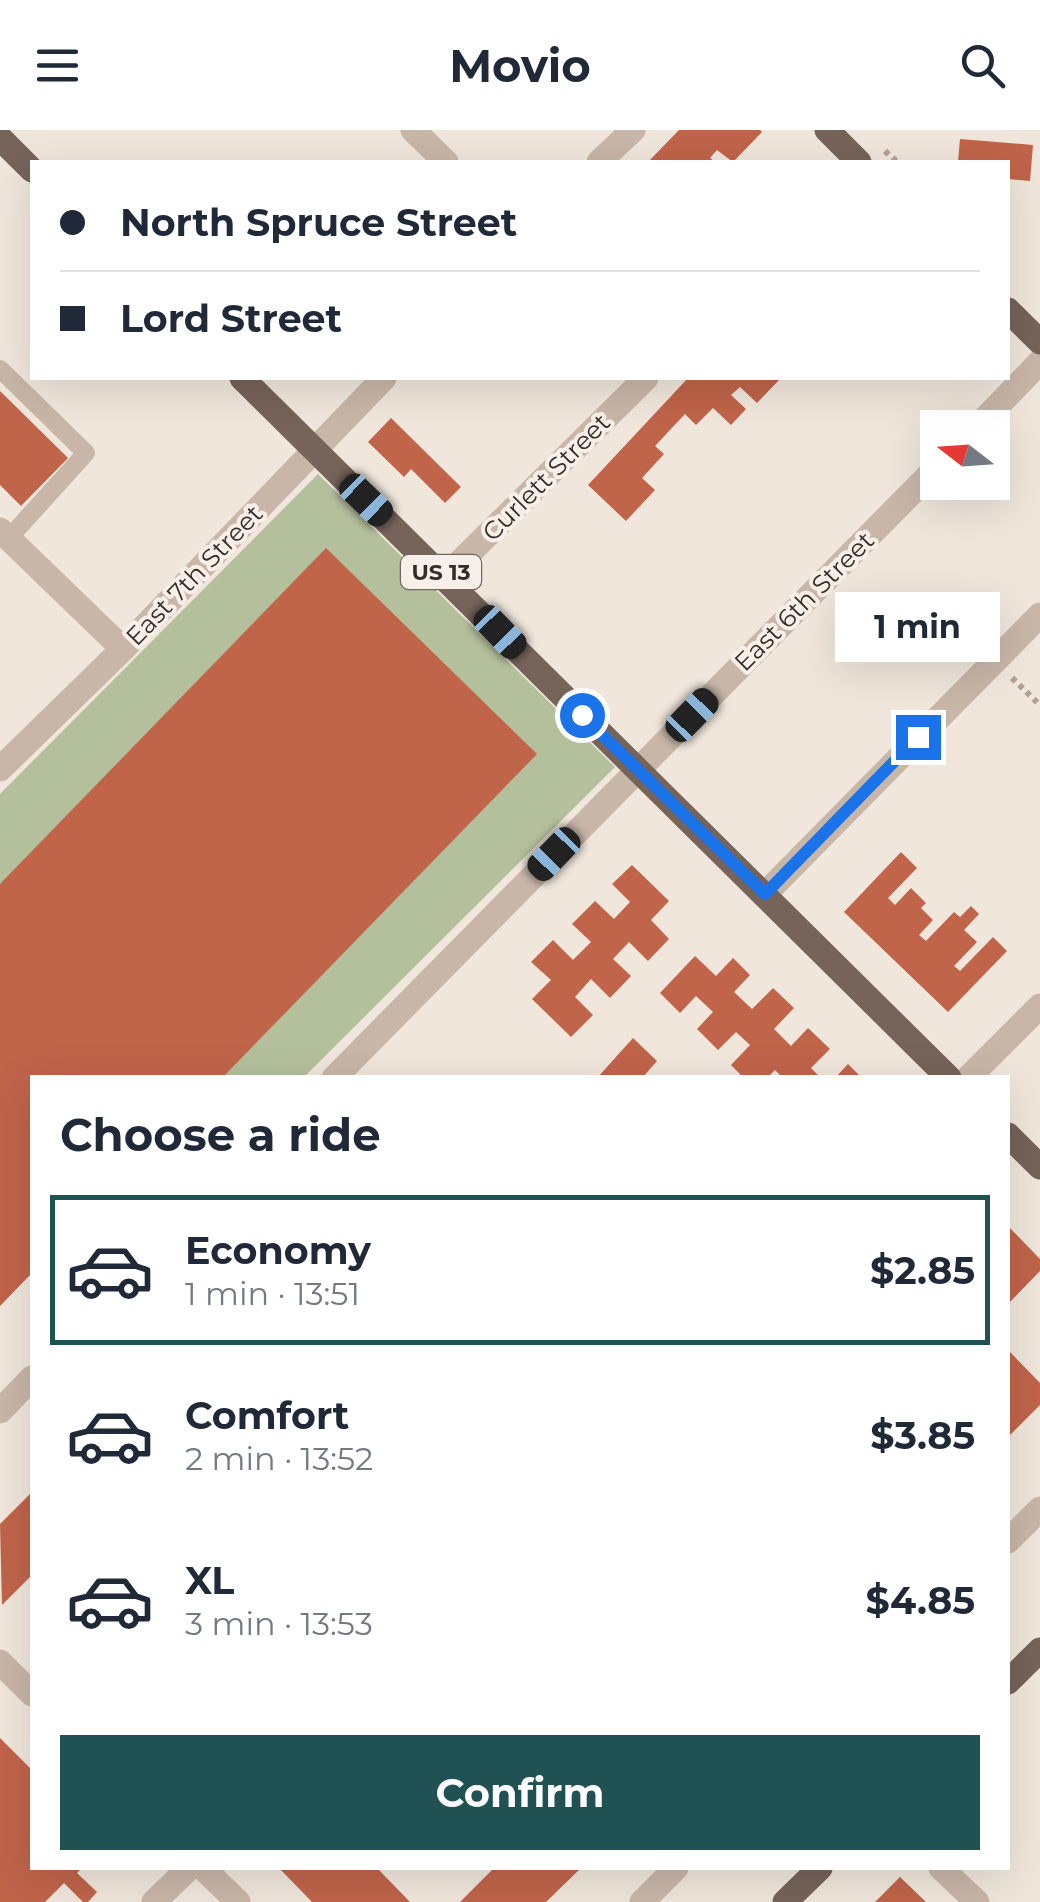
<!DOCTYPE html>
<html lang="en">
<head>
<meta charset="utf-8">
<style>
  body { margin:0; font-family:Montserrat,sans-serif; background:#f6f6f7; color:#1f2937; height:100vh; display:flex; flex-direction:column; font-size:38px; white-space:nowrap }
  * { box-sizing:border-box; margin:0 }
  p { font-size:32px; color:#747a83 }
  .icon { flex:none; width:55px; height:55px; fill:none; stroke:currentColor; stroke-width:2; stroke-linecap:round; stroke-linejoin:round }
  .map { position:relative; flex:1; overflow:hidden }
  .details { position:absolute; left:30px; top:945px; width:980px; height:795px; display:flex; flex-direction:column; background:#fff; border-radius:0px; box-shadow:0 10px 40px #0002 }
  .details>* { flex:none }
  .banner { position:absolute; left:30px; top:30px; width:980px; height:220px; border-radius:0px; box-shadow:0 10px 40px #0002; display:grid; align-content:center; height:220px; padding:0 30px; background:#fff }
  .needle { width:65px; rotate:287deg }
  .tools { position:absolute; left:920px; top:280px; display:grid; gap:20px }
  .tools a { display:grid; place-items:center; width:90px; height:90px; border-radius:0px; background:#fff; box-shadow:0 10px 40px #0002; font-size:50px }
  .end { position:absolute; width:45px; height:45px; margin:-22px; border:12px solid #1a73e8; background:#fff; box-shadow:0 0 0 5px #fff }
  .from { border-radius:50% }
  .bubble { position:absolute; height:70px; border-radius:0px; background:#fff; box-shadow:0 10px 40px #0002; font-size:32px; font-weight:700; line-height:70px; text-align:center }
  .car { position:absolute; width:30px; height:60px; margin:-30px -15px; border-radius:12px; box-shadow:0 0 8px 2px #0007; background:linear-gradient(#222 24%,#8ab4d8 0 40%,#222 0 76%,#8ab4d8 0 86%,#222 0) }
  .banner b { display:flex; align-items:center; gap:35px; height:95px; font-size:38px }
  .banner b+b { border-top:2px solid #e0e1e3 }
  .banner i { width:25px; height:25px; background:#1f2937 }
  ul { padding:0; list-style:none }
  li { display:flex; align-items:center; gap:30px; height:150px; margin:0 20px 15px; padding:0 10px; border:5px solid transparent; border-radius:0px }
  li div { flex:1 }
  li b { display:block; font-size:38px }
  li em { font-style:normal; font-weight:700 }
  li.current { border-color:#205254 }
  li>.icon { width:90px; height:90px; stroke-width:1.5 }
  h2 { padding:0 30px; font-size:45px; line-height:120px }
  .action { display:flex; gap:20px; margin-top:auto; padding:20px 30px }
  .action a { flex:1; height:115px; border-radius:0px; background:#205254; color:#fff; font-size:40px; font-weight:700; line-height:115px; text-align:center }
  header { display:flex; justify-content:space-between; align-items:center; height:130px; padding:0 30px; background:#fff; font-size:45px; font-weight:700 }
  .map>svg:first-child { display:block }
  .green { fill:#b4bf9c }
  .building { fill:#c0644a }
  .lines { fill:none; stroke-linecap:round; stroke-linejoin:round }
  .path { stroke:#b4a092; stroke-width:6; stroke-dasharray:5 5; stroke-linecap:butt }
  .lane { stroke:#c8b6a8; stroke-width:18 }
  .street { stroke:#c8b6a8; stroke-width:25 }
  .primary { stroke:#76635a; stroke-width:25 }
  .route { stroke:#1a73e8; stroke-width:12 }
  .labels { text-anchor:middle; stroke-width:8; stroke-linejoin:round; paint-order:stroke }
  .shield { fill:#f8f0e8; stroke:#706762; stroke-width:2.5 }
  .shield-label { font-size:22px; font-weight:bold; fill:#352c28 }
  .street-label { font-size:25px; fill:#352c28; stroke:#f8f0e8 }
</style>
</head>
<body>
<header><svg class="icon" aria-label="menu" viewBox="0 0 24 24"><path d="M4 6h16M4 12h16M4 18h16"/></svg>Movio<svg class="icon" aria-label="search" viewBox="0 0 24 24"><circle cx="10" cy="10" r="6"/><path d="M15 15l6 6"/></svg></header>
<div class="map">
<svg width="1040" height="1772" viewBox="0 0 1040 1772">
  <rect width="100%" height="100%" fill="#f0e6dc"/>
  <path class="green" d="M318 344 615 637 303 948 170 947 0 777V664Z"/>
  <path class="building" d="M679 0H760L762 2 733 32 717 20 710 28 715 32H648Z
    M960 9 1033 15 1030 51 1008 49V32H958Z
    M688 248H781L757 273 740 257 731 265 746 279 731 295 713 278 696 295 685 284 655 316 664 324 642 348 655 360 626 391 588 355Z
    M0 261 68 328 21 376 0 355Z
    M391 288 461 357 445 373 411 339 404 347 368 312Z
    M326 418 537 624 222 948H32V1143L0 1176V754Z
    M901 722 917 738 888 768 895 775 911 758 926 773 921 778 933 790 919 805 926 811 954 782 960 787 971 776 979 784 964 800 977 812 954 836 960 841 993 807 1007 821 948 882 844 782Z
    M632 735 669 771 651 790 669 809 648 831 629 812 613 829 631 846 610 868 591 849 575 867 593 885 571 907 532 869 551 850 531 832 553 810 573 830 591 812 572 794 595 771 614 789 630 772 612 754Z
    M695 826 716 846 733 828 750 845 734 862 752 879 773 858 794 878 774 899 791 916 808 898 830 919 811 938 821 948H783L775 940 767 948H744L731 935 750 915 736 902 718 920 697 899 713 882 696 866 680 883 660 863Z
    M633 908 657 931 642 948H597Z
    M848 934 862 948H835Z
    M1008 1096 1040 1129V1141L1008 1174Z
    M1010 1222 1040 1253V1275L1008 1307Z
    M32 1362V1445L2 1475 0 1394Z
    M0 1608 32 1640V1738H82L77 1743 97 1762 88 1772H83L64 1753 45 1772H0Z
    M279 1738H377L410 1772H312Z
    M494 1738H581L546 1772H460Z
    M900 1747 926 1772H875Z"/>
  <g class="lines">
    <path class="path" d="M885 21 896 31
      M1012 548 1040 575"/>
    <path class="lane" d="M0 239 86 323 9 408"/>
    <path class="street" d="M413 0 446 32
      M599 32 633 0
      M976 298 1040 232
      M0 400 123 519
      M446 446 646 248
      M0 639 123 519 384 248
      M765 764 1040 485
      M334 948 938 336
      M968 948 1040 876
      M0 1281 32 1248
      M1008 1411 1040 1379
      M0 1532 32 1564
      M203 1738 238 1772
      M941 1738 977 1772
      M154 1772 189 1738
      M642 1772 676 1738"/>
    <path class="primary" d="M827 0 859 32
      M0 8 32 40
      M1008 180 1040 212
      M242 248 949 948
      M1008 1005 1040 1037
      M1008 1552 1040 1520
      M785 1772 820 1738"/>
  </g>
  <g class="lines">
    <path class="route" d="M582 585 765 764 918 607"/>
  </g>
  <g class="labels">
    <rect class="shield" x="401" y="425" width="80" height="34" rx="8"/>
    <g class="shield-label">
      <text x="441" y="450">US 13</text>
    </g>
    <g class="street-label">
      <text transform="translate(546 347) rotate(-45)" y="9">Curlett Street</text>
      <text transform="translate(194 445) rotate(-46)" y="9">East 7th Street</text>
      <text transform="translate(804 471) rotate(-45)" y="9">East 6th Street</text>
    </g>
  </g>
</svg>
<div class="tools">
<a><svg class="needle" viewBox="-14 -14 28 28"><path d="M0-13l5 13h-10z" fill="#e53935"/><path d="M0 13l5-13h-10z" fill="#747a83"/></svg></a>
</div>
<i class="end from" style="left:582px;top:585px"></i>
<i class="end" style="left:918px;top:607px"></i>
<div class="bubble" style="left:835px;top:462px;width:165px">1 min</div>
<i class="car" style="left:366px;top:370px;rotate:134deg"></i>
<i class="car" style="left:500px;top:502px;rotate:136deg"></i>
<i class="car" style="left:692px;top:585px;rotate:44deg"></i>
<i class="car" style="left:554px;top:724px;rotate:224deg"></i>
<div class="banner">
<b><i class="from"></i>North Spruce Street</b>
<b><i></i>Lord Street</b>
</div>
<section class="details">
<h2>Choose a ride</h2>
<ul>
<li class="current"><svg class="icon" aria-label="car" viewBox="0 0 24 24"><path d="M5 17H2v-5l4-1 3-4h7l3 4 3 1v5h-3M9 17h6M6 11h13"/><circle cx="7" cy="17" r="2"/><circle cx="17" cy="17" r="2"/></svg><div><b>Economy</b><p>1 min · 13:51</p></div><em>$2.85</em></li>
<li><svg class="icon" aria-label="car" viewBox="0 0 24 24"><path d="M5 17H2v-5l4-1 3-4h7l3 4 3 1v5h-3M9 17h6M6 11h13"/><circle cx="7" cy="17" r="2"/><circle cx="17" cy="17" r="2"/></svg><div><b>Comfort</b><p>2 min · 13:52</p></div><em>$3.85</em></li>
<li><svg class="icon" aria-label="car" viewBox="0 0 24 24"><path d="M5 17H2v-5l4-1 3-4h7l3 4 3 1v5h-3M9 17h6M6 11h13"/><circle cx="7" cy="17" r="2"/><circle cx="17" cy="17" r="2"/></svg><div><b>XL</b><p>3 min · 13:53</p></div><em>$4.85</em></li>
</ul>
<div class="action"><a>Confirm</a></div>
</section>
</div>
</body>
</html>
